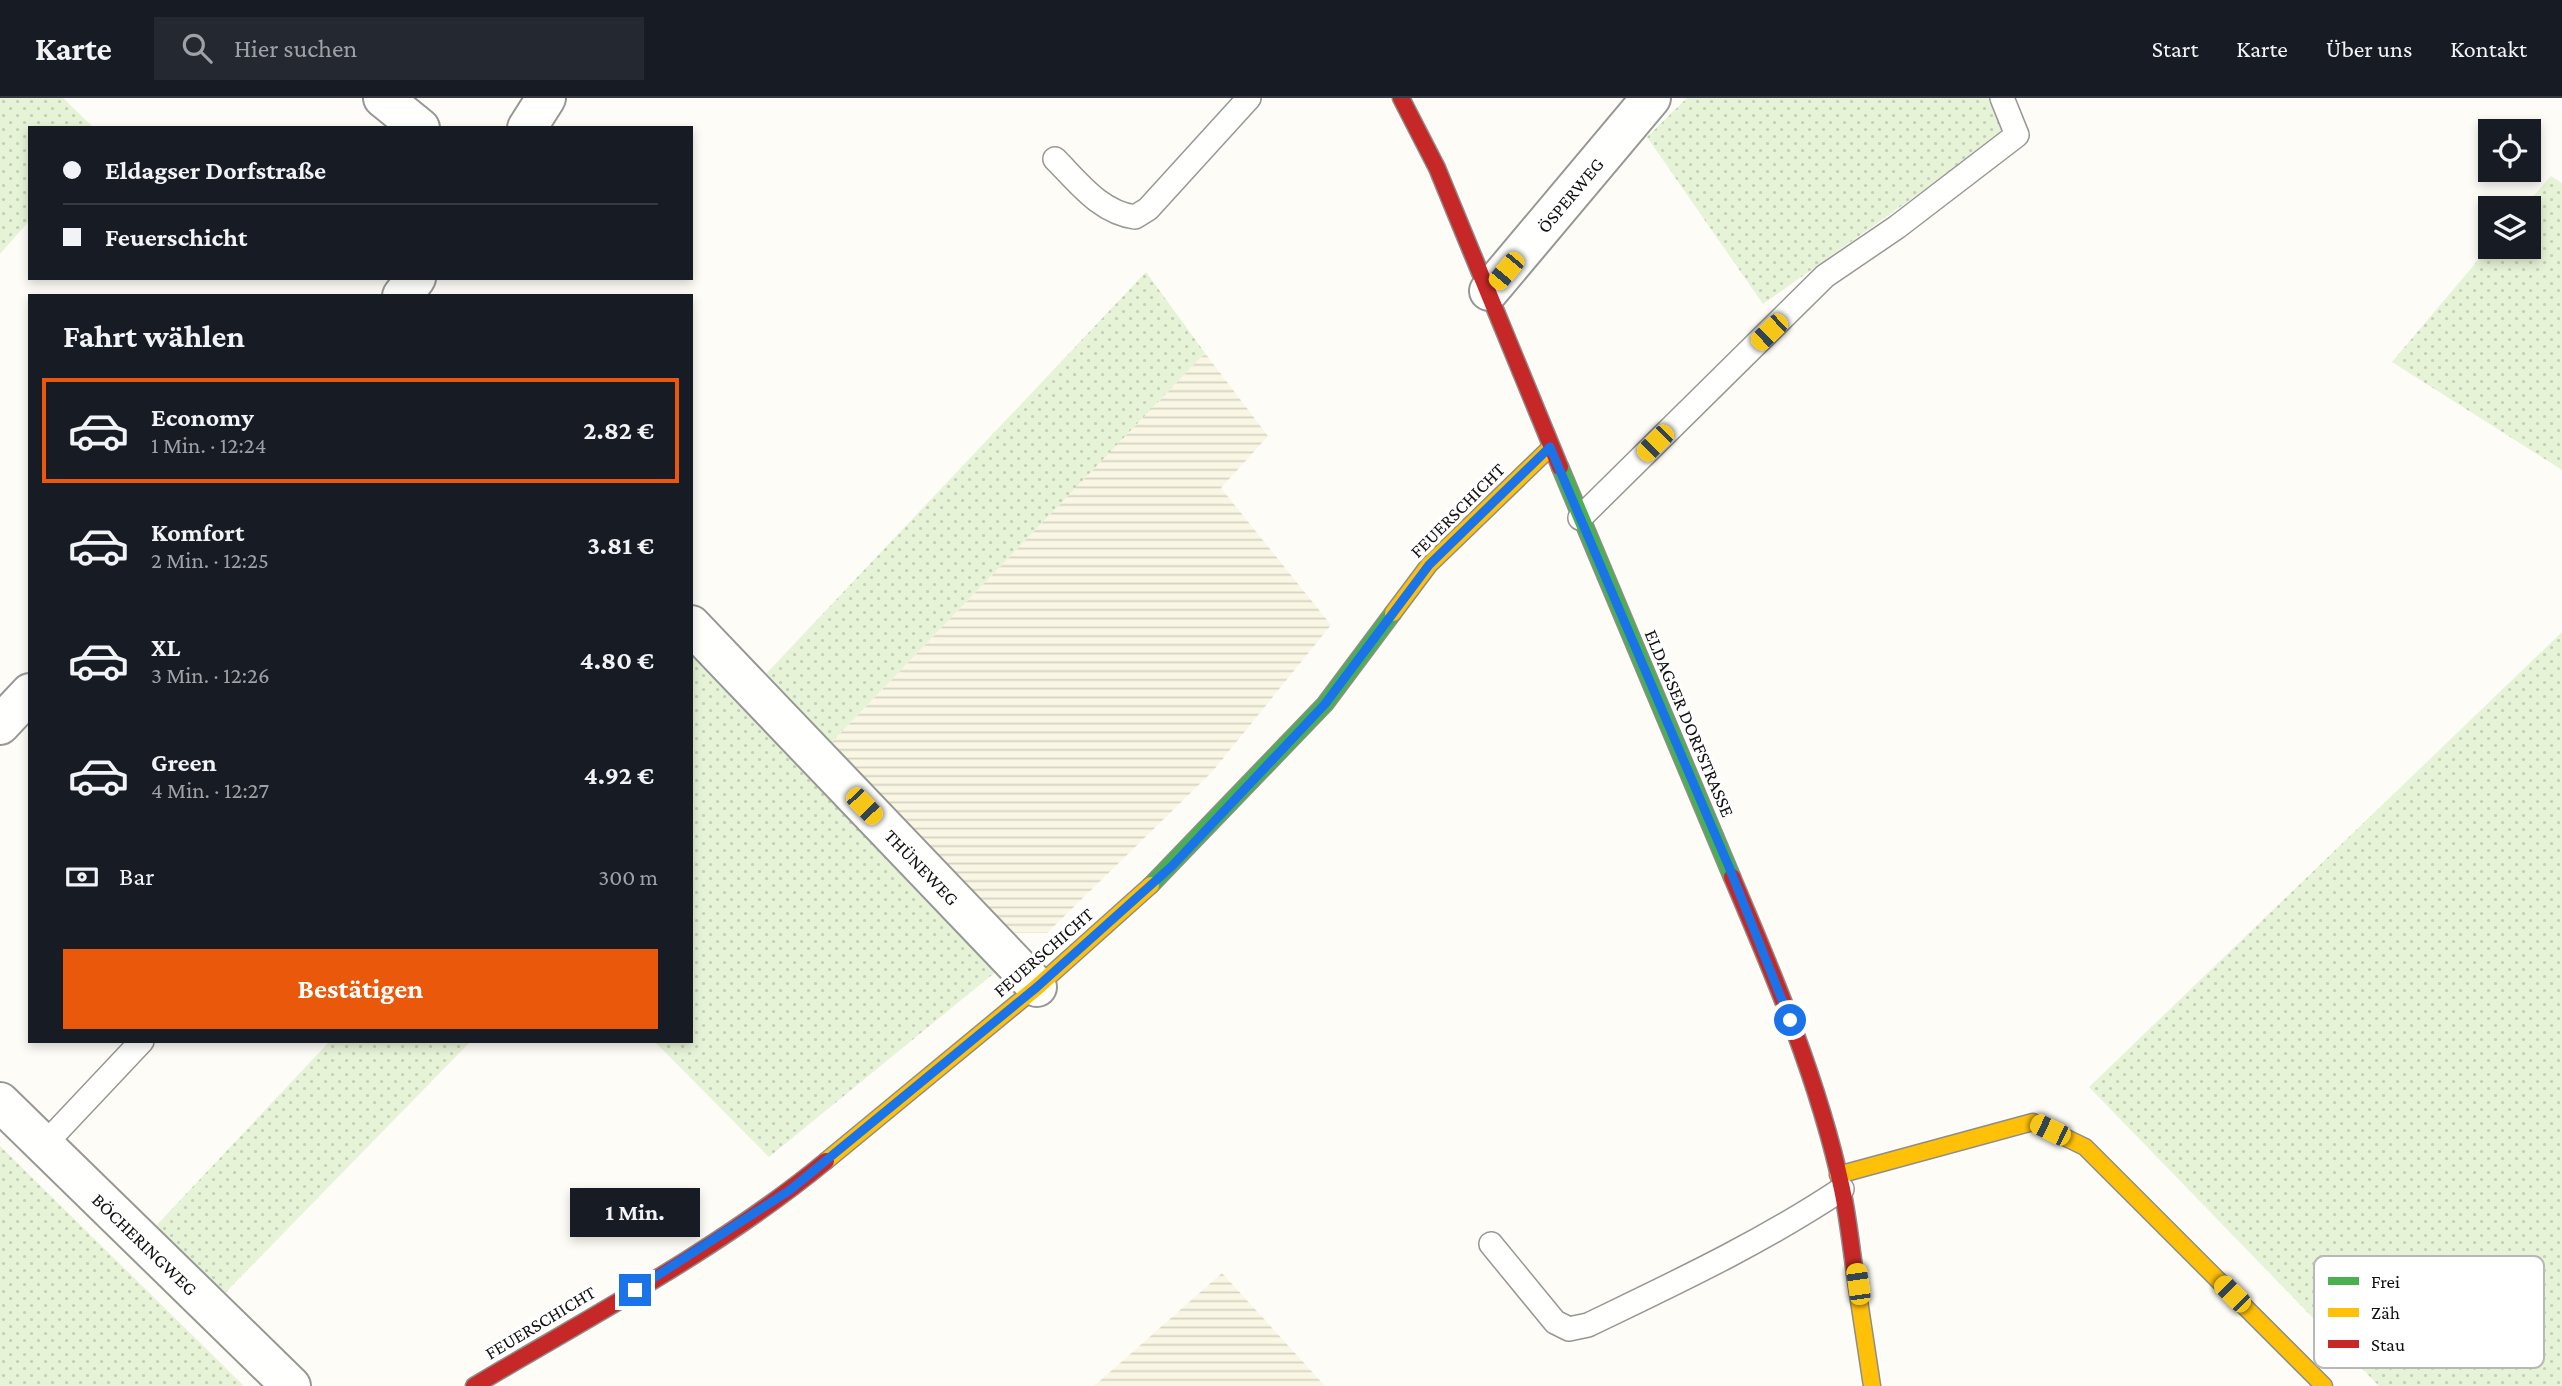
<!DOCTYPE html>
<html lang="de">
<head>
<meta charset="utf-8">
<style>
  body { margin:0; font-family:"Crimson Pro",serif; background:#242831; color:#f1f3f6; height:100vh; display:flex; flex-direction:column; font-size:26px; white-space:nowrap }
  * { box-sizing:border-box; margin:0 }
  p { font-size:23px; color:#9ea1a6 }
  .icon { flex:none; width:38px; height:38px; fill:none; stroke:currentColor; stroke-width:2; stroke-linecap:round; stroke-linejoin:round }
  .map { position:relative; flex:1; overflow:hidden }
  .panel { position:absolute; left:28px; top:196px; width:665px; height:749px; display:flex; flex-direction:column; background:#171b24; border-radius:0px; box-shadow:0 4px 10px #0003 }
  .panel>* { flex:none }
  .banner { position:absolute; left:28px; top:28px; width:665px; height:154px; border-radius:0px; box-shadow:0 4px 10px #0003; display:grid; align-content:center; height:154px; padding:0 35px; background:#171b24 }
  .buttons { position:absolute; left:2478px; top:21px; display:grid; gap:14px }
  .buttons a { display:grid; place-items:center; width:63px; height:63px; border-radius:0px; background:#171b24; box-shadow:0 4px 10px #0003; font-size:35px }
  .end { position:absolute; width:32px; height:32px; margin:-16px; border:9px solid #1a73e8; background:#fff; box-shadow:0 0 0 4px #fff }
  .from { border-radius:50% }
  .bubble { position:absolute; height:49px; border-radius:0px; background:#171b24; box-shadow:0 4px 10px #0003; font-size:23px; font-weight:700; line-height:49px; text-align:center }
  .car { position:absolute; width:21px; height:42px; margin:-21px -10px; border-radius:9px; box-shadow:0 0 5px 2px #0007; background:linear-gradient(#f5c518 24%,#345 0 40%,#f5c518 0 76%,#345 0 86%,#f5c518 0) }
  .banner b { display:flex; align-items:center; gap:24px; height:66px; font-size:26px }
  .banner b+b { border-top:2px solid #363941 }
  .banner i { width:18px; height:18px; background:#f1f3f6 }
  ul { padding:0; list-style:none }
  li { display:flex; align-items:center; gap:21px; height:105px; margin:0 14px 10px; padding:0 21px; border:4px solid transparent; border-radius:0px }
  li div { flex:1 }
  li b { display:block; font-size:26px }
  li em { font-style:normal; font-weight:700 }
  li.selected { border-color:#ea580c }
  li>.icon { width:63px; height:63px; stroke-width:1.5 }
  h2 { padding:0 35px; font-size:32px; line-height:84px }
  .pay { display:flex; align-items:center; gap:18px; height:77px; padding:0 35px; font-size:26px }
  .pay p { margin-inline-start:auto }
  .action { display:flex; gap:14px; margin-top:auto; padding:14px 35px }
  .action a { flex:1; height:80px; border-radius:0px; background:#ea580c; color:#fff; font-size:28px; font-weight:700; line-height:80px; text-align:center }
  header { display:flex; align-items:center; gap:42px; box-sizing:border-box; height:98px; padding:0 35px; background:#171b24; border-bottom:2px solid #363941 }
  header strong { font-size:33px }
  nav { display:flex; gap:38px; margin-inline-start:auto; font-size:24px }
  .search { width:490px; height:63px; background:#242831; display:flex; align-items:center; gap:18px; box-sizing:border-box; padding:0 24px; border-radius:0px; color:#9ea1a6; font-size:26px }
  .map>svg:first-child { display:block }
  .farmland { fill:url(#farmland-rules) }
  .grass { fill:url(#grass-dots) }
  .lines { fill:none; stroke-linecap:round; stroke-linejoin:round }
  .lane-casing { stroke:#979795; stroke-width:26 }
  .street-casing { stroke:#979795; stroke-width:42 }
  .fast-casing { stroke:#8e8d8b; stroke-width:19 }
  .slow-casing { stroke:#8e8d8b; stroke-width:19 }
  .jam-casing { stroke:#8e8d8b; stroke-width:19 }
  .lane { stroke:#fffffe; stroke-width:23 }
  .street { stroke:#fffffe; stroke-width:38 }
  .fast { stroke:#4caf50; stroke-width:16 }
  .slow { stroke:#ffc107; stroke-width:16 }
  .jam { stroke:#c62828; stroke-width:16 }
  .route { stroke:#1a73e8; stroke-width:9 }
  .labels { text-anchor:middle; stroke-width:7; stroke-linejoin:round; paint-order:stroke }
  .street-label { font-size:19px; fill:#111; stroke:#fff }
  .key { fill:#fff; stroke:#b8b8b8; stroke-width:2 }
  .key-label { font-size:19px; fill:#111 }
</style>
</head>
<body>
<header>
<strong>Karte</strong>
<div class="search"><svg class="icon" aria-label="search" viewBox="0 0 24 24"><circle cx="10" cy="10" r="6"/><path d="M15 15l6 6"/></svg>Hier suchen</div>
<nav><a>Start</a><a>Karte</a><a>Über uns</a><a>Kontakt</a></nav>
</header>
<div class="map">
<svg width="2562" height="1288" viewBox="0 0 2562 1288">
  <defs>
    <pattern id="farmland-rules" width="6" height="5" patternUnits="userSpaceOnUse" patternTransform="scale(1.75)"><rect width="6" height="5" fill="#f9f7e4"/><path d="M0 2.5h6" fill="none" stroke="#d4d3c3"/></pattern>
    <pattern id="grass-dots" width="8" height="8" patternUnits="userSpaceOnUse" patternTransform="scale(1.75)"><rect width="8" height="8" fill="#e7f3d7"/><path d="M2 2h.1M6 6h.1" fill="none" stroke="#c5cfb8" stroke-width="1.8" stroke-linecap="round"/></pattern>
  </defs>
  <rect width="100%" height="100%" fill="#fdfcf7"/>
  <path class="farmland" d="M1205 255 1268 338 1221 390 1331 527 1212 674 1047 835H1013L826 650Z
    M1222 1175 1325 1288H1094Z"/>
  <path class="grass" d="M0 0H63L94 30H30V122L0 156Z
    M1687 0H1988L2003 36 1763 206 1647 39Z
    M2551 78 2562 85V372L2392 264 2490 148 2529 149V110H2523Z
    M1146 174 1205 255 826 650 761 581Z
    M2562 534V1288H2379L2089 989Z
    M699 550 998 872 769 1059 654 943H691V559Z
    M330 943H471L222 1198 154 1130Z
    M0 1048 244 1288H0Z"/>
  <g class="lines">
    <g class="lane-casing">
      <path id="lane" d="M1055 61C1079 85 1100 114 1135 119L1148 111 1249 0
        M1580 420 1825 178 1897 129 2017 37 2002 0
        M44 1047 142 943
        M1491 1146 1555 1224 1569 1231 1588 1227C1675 1185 1761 1145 1842 1091"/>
    </g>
    <g class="street-casing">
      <path id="street" d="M383 0 420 30
        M527 30 546 0
        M1489 193 1651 0
        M402 198 416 180
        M691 527 1037 889
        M0 627 30 595
        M0 1004 291 1288"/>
    </g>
    <g class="fast-casing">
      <path id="fast" d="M1560 369 1732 779
        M1151 787 1325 606 1393 515"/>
    </g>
    <g class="slow-casing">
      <path id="slow" d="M1393 515 1429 467 1551 349
        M826 1063 1037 889 1151 787
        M1838 1077 2033 1024 2085 1049 2324 1288
        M1855 1176 1872 1288"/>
    </g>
    <g class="jam-casing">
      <path id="jam" d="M1401 0 1437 70 1560 369
        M1732 779C1775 880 1819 984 1842 1091 1848 1119 1851 1148 1855 1176
        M474 1288C593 1217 719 1151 826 1063"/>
    </g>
    <use href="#lane" class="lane"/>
    <use href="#street" class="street"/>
    <use href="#fast" class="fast"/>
    <use href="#slow" class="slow"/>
    <use href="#jam" class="jam"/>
  </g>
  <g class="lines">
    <path class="route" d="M635 1192 790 1092 1037 889 1172 768 1325 606 1429 467 1550 349 1729 769 1790 922"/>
  </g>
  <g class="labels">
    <g class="street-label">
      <text transform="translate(1570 97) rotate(-50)" y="7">ÖSPERWEG</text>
      <text transform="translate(1457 412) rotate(-45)" y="7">FEUERSCHICHT</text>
      <text transform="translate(1690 625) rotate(67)" y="7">ELDAGSER DORFSTRASSE</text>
      <text transform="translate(922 769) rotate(46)" y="7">THÜNEWEG</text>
      <text transform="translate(1043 854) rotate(-41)" y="7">FEUERSCHICHT</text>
      <text transform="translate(145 1146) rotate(44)" y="7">BÖCHERINGWEG</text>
      <text transform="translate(540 1224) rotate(-31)" y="7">FEUERSCHICHT</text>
    </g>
  </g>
  <rect x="2314" y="1158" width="230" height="112" rx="10" class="key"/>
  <rect x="2328" y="1179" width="31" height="8" fill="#4caf50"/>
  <rect x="2328" y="1210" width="31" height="9" fill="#ffc107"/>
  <rect x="2328" y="1242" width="31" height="8" fill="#c62828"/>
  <g class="key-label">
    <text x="2371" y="1190">Frei</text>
    <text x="2371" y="1221">Zäh</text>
    <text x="2371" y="1253">Stau</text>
  </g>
</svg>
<div class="buttons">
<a><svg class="icon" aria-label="locate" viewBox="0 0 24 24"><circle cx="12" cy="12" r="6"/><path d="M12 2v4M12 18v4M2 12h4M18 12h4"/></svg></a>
<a><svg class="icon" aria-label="layers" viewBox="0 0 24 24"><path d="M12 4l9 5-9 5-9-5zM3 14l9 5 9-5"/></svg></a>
</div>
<i class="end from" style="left:1790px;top:922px"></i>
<i class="end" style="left:635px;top:1192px"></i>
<div class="bubble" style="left:570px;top:1090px;width:130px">1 Min.</div>
<i class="car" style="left:1506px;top:173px;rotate:220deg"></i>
<i class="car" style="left:1769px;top:234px;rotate:226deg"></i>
<i class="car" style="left:1655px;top:345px;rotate:225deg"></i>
<i class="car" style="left:864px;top:708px;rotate:136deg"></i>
<i class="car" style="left:2050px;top:1032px;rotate:296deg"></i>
<i class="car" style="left:1858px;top:1186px;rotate:352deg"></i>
<i class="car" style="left:2232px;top:1196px;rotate:315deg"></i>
<div class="banner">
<b><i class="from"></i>Eldagser Dorfstraße</b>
<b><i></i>Feuerschicht</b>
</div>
<section class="panel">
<h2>Fahrt wählen</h2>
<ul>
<li class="selected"><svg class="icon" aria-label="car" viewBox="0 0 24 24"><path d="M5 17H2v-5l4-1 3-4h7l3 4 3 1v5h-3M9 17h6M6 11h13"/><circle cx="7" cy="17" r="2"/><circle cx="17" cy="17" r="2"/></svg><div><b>Economy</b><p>1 Min. · 12:24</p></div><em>2.82 €</em></li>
<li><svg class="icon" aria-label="car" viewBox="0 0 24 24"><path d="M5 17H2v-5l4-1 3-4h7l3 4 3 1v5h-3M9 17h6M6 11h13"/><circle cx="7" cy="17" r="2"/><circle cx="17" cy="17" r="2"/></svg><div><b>Komfort</b><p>2 Min. · 12:25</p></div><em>3.81 €</em></li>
<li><svg class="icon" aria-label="car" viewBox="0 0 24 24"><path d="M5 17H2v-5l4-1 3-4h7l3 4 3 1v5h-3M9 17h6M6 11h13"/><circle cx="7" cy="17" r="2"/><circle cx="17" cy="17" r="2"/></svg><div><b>XL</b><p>3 Min. · 12:26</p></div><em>4.80 €</em></li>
<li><svg class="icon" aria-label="car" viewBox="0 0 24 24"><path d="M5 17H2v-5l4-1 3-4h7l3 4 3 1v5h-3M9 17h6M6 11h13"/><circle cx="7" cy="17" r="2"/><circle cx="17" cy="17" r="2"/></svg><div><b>Green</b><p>4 Min. · 12:27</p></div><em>4.92 €</em></li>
</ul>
<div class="pay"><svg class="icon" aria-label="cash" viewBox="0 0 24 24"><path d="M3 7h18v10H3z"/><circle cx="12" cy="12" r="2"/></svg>Bar<p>300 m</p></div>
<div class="action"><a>Bestätigen</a></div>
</section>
</div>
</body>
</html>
